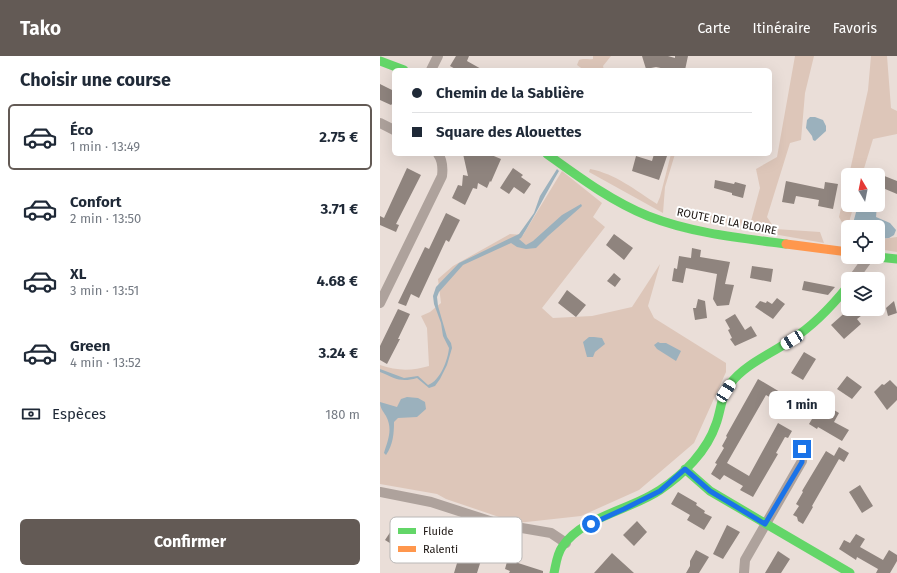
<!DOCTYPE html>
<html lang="fr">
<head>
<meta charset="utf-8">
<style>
  body { margin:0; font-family:"Fira Sans",sans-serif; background:#f6f6f7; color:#1f2937; height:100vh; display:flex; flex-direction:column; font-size:15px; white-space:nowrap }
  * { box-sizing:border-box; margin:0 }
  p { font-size:13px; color:#747a83 }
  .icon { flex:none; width:22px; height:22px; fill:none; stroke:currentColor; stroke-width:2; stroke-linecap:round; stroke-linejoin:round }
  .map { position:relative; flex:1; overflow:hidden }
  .drawer { display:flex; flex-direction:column; background:#fff; width:380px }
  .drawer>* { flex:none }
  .banner { position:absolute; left:12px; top:12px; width:380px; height:88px; border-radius:6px; box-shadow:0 4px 16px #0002; display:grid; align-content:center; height:88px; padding:0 20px; background:#fff }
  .needle { width:26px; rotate:350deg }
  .fabs { position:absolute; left:461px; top:112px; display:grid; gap:8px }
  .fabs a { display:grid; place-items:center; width:44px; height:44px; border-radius:6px; background:#fff; box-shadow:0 4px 16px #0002; font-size:20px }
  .end { position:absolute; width:18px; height:18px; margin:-9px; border:5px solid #1a73e8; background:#fff; box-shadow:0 0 0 2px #fff }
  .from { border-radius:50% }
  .bubble { position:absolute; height:28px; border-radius:6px; background:#fff; box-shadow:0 4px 16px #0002; font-size:13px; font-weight:700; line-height:28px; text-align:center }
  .car { position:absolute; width:12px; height:24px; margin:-12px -6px; border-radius:5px; box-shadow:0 0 3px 1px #0007; background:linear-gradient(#fff 24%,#345 0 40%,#fff 0 76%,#345 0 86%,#fff 0) }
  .banner b { display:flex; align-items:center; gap:14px; height:38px; font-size:15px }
  .banner b+b { border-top:1px solid #e0e1e3 }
  .banner i { width:10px; height:10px; background:#1f2937 }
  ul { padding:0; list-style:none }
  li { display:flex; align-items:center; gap:12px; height:66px; margin:0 8px 6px; padding:0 12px; border:2px solid transparent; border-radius:6px }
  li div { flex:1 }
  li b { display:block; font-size:15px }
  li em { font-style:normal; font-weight:700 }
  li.selected { border-color:#635a55 }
  li>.icon { width:36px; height:36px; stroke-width:1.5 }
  h2 { padding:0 20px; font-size:18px; line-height:48px }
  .pay { display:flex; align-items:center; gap:10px; height:44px; padding:0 20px; font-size:15px }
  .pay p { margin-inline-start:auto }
  .action { display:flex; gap:8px; margin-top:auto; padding:8px 20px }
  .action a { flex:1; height:46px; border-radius:6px; background:#635a55; color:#fff; font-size:16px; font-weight:700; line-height:46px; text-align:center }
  header { display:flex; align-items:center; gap:24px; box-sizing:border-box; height:56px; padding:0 20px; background:#635a55; color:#fff }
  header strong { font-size:19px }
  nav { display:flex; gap:22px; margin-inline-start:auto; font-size:14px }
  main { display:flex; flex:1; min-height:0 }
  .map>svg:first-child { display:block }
  .green { fill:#ddc6b9 }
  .water { fill:#9bb1bd }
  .building { fill:#8f847e }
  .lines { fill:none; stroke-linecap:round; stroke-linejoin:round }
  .street { stroke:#aea29c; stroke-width:10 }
  .fast { stroke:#63d668; stroke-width:9 }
  .slow { stroke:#ff974d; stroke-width:9 }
  .route { stroke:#1a73e8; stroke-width:5 }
  .labels { text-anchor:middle; stroke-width:4; stroke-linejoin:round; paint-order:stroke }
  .street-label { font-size:11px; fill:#1a130f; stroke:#fff }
  .key { fill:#fff; stroke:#bab8b7; stroke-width:1 }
  .key-label { font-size:11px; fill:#1a130f }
</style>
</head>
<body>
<header>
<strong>Tako</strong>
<nav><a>Carte</a><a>Itinéraire</a><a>Favoris</a></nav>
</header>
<main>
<section class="drawer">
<h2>Choisir une course</h2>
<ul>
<li class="selected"><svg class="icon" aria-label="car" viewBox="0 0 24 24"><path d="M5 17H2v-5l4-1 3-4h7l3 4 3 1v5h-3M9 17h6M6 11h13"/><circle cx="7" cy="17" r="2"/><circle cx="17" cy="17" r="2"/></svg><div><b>Éco</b><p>1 min · 13:49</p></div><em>2.75 €</em></li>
<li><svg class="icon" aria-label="car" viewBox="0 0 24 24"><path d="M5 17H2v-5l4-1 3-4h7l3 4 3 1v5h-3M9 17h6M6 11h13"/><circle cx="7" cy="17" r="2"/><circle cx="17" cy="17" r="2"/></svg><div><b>Confort</b><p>2 min · 13:50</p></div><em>3.71 €</em></li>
<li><svg class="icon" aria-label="car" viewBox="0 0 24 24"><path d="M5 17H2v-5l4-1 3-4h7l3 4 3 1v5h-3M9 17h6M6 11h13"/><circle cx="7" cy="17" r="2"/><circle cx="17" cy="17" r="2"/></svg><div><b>XL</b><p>3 min · 13:51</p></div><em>4.68 €</em></li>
<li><svg class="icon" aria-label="car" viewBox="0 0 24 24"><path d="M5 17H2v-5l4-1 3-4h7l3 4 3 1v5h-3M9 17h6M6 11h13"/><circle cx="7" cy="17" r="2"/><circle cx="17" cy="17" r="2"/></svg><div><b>Green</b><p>4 min · 13:52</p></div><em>3.24 €</em></li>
</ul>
<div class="pay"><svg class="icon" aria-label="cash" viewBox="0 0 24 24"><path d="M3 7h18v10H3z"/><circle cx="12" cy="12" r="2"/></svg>Espèces<p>180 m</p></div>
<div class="action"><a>Confirmer</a></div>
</section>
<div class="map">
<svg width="517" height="517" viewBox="0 0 517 517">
  <rect width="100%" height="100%" fill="#eaded8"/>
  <path class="green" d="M213 0H231L223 10 224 14H204L197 9 199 4C204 2 208 4 213 3Z
    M415 0H434L425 37 421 84 410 87 387 161 395 173 440 176 444 187 308 163V156L371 165 380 132 376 113 397 101Z
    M491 0H507L511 52 517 55V78L493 83 482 119H469L488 34Z
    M291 98H295L285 131 283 157 209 116 210 113C236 118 255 134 277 148L280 141Z
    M182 115 222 147 213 161 225 171 162 252 173 262 212 260 252 251 280 208 268 250 274 262 346 307V316L314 387 259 434 201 460 137 467 66 443 57 438 0 428V309C17 315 32 315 49 310L47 272 41 260 50 256 61 247 58 223 73 210 130 178 143 179Z
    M468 122V149H474L469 166 478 171H468V177L459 161Z
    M498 181 502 183 517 181V196L498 193Z"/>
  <path class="water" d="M430 61H435L443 64 446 70V75L435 85 433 84 432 80 426 72 427 64Z
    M177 113 179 115C166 137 155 160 141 182L139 183 146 189 153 185 182 159 201 148 202 150 168 180 156 192 146 193 137 191 131 187 83 209 59 236 57 241 58 250 67 281 71 287 72 292 67 309 60 323 55 330 49 332 37 322C20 327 15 322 0 316V313L24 322 38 320 48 329C60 325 68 304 69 292L63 280 61 267 54 248 53 240 56 231 79 207 139 178 154 157 160 140Z
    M478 149H497L496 161 510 167 516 174 514 179 509 182 498 183V171H472Z
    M214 281 222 282 225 288 215 296 213 301H207L203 286 209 281Z
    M278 286 280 287H286L301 295 296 305 277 293 274 289Z
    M27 341 38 342 45 346 46 353 37 361 18 362 14 366C14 378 13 389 6 399L4 397C8 384 13 373 6 360 3 355 0 352 0 346L17 351 21 343Z"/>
  <path class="building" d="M76 0H89L87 5 103 14H77L70 10Z
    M262 0H288L295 2V0H308L305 14 298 12V14H290L276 11 266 13Z
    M0 28 14 35V49L12 48 11 49 0 44Z
    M83 98H109L121 103 111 126 110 125 107 132 98 127 97 133 93 132 85 149 72 142 78 129 82 130 83 119 88 120Z
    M274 98H282L287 100 279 124 252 115 256 100 272 105Z
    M27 112 41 119 16 168 19 169 16 176 0 169V160L4 162Z
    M133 112 143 119 141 121 151 128 144 138 134 131 129 138 120 132Z
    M502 119 517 125V138L498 130Z
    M335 124 354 128 355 126 366 129 363 142 352 139V137L334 132Z
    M406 125 444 133 445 126 458 128 453 153 438 150 439 144 416 140 414 148 402 146Z
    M66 157 80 164 69 186 66 184 39 242 31 238 26 250 18 247 45 191 49 193Z
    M234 178 253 192 244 204 226 189Z
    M312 192 321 194 320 201 350 206 345 228 354 229 349 249 337 250 333 243 337 218 306 212 303 227 292 225 294 212 297 213 299 200 311 202Z
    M372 210 393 213 391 226 370 222Z
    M234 217 241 223 235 231 227 225Z
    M424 225 455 231 448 239 422 234Z
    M187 234 206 249 196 261 178 247Z
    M397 242 405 248 393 263 375 251 380 245 386 247 387 245 392 248Z
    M318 243 325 245 327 262 315 264 313 252H316Z
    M514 245 517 257 508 260 506 252Z
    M18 253 30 258 18 283H20L7 308 0 304V290Z
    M469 253H490L477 263 481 268 464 283 451 269Z
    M355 258 365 274 371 270 377 280 355 290 350 283 352 282 348 274 350 273 345 264Z
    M424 296 436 303 423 324 411 317Z
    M467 320 482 331 472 343 457 333Z
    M378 323 405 339 400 347 386 339 347 407 369 420 398 367 412 375 408 382 405 381 396 397 398 398 373 441 360 434 363 430 344 419 340 424 331 418 337 408 335 407 344 392 342 390 347 381 346 380Z
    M510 324 517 331V344L507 354 494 336 502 328 504 329Z
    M449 351 459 357 454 366 469 374 462 385 438 371 437 373 429 368 435 358 443 362Z
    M459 391 469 397 464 406 454 400Z
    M446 395 459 403 432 450 433 451 423 468 418 465 417 461 413 459 419 450 416 448 423 436 422 435Z
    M480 429 493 450 482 457 469 436Z
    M298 436 317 447 316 449 325 455 324 457 332 461 324 474 307 464 310 459 291 448Z
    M257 465 267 476 254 490 243 479Z
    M15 469 30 480 35 481 31 493 24 488 21 494 5 484Z
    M347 469 360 476 343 503 333 498Z
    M476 478 485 483 480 491 503 504 509 494 517 499V505L510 517H496L498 513 477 501 476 504 459 493 464 484 470 487Z
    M81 494 92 498 93 495 103 498 97 517H74Z
    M316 494 329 501 319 517H306L310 510V505Z
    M398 495 410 503 401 517H385Z
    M232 497 254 517H214Z
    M128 502 138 505V507L163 515V517H129L130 515 125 513Z"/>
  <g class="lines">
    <path class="street" d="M51 14 58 0
      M0 67 14 74
      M473 223 489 201
      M0 247 62 120C63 112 63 105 58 98
      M0 436 51 446 119 468 171 477 186 487
      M364 517 365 504 422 405 423 393"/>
    <path class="fast" d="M0 5 24 14
      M167 98C199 121 231 145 268 160 311 177 360 182 406 188
      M498 201 517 203
      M305 413 330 435 470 517
      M174 517C176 508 177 498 182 491 203 460 251 454 280 434 304 418 327 395 336 368 341 355 341 339 350 328 365 308 391 298 411 284 433 270 452 250 468 230"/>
    <path class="slow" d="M406 188 468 196"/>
  </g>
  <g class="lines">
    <path class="route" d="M211 468 244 453 280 435 305 413 330 435 385 468 422 406V393"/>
  </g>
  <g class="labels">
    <g class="street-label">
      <text transform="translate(347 165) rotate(11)" y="4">ROUTE DE LA BLOIRE</text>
    </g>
  </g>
  <rect x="10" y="461" width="132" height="46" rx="6" class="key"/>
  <rect x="18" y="472" width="18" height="6" fill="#63d668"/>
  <rect x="18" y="490" width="18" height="6" fill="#ff974d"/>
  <g class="key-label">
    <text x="43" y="479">Fluide</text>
    <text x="43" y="497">Ralenti</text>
  </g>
</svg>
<div class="fabs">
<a><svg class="needle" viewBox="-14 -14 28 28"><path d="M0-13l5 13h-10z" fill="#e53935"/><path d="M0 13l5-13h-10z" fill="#747a83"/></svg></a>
<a><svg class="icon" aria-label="locate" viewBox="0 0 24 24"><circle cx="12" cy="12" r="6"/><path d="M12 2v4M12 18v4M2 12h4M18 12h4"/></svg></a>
<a><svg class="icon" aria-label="layers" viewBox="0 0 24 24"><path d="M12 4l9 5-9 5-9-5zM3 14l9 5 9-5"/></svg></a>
</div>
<i class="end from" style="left:211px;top:468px"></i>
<i class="end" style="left:422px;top:393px"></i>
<div class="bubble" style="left:389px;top:335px;width:66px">1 min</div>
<i class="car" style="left:412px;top:284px;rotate:238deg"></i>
<i class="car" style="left:346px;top:335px;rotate:33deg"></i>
<div class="banner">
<b><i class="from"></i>Chemin de la Sablière</b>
<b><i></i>Square des Alouettes</b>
</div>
</div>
</main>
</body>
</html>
